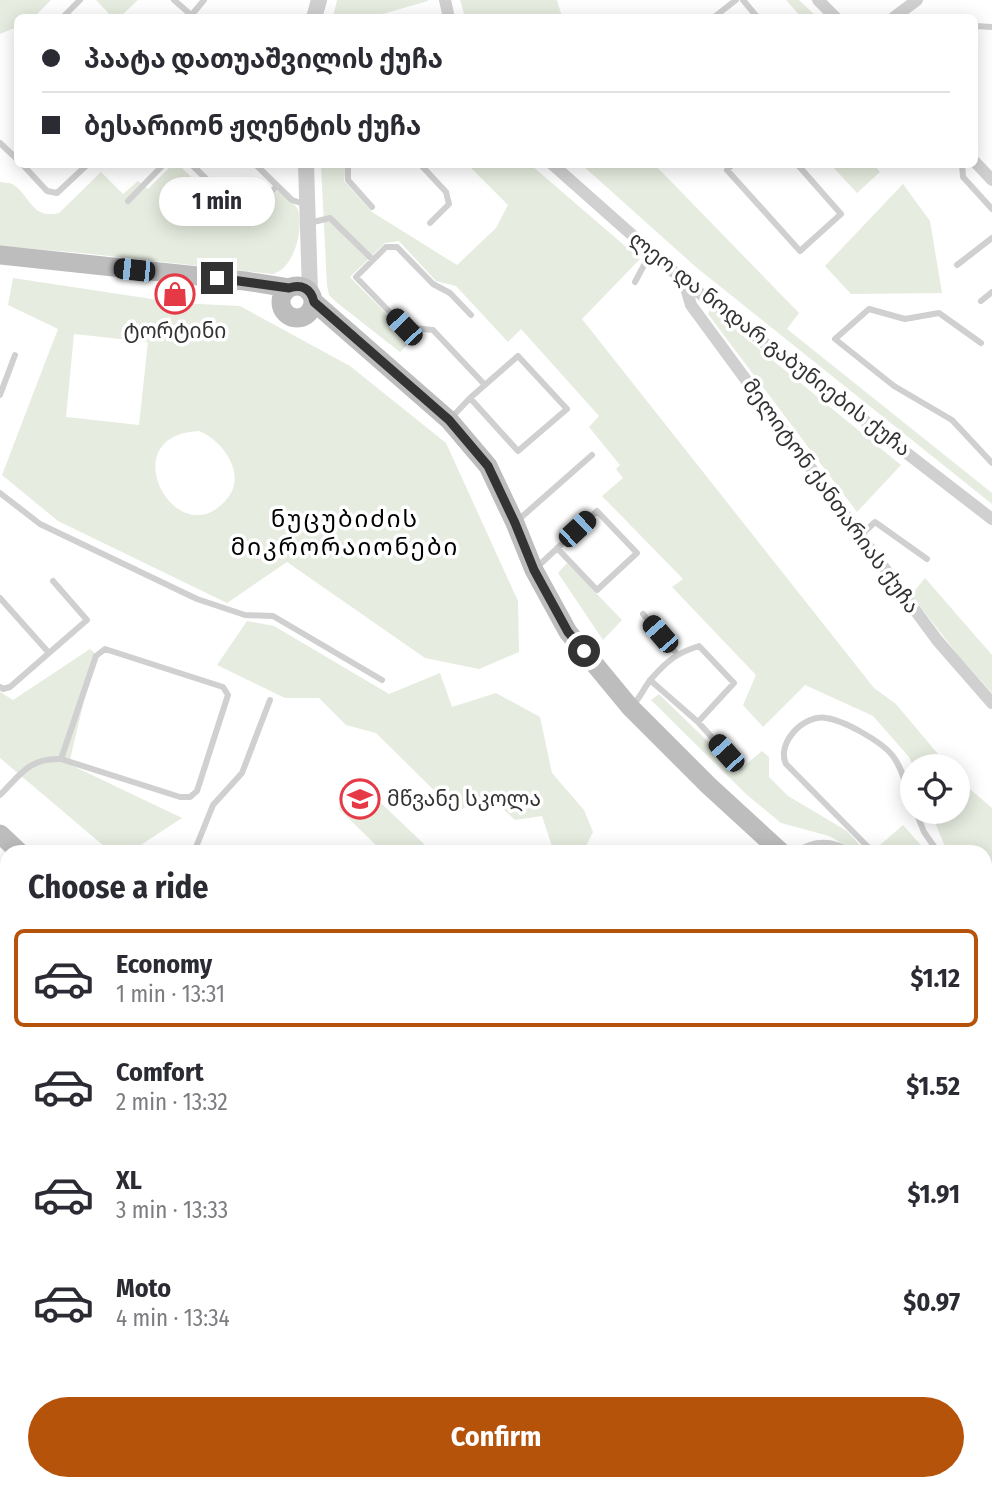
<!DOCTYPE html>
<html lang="en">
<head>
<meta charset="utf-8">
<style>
  body { margin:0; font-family:"Fira Sans Condensed","Noto Sans Georgian",sans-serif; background:#f7f7f7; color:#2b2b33; height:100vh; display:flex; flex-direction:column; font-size:26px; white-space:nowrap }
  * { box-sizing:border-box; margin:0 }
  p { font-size:23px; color:#7c7c81 }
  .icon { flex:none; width:38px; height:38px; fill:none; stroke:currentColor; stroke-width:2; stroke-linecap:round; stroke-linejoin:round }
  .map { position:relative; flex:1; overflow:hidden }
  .sheet { position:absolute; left:0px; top:845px; width:992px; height:646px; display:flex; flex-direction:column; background:#fff; border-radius:21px 21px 0 0; box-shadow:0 4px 18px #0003 }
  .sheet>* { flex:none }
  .top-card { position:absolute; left:14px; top:14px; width:964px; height:154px; border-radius:10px; box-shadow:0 4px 18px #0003; display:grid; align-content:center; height:154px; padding:0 28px; background:#fff }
  .tools { position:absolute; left:900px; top:754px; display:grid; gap:14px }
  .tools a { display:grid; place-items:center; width:70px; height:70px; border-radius:50%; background:#fff; box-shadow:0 4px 18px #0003; font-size:35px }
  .end { position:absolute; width:32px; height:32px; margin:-16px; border:9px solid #333; background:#fff; box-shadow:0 0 0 4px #fff }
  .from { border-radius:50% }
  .bubble { position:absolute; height:49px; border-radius:24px; background:#fff; box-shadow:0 4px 18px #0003; font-size:23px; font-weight:700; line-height:49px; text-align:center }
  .car { position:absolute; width:21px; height:42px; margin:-21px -10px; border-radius:9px; box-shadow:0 0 5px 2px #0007; background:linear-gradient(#222 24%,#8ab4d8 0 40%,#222 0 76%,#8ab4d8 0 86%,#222 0) }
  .top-card b { display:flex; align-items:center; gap:24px; height:66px; font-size:26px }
  .top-card b+b { border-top:2px solid #e1e1e2 }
  .top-card i { width:18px; height:18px; background:#2b2b33 }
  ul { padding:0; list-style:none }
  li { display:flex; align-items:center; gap:21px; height:98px; margin:0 14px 10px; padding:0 14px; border:4px solid transparent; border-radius:10px }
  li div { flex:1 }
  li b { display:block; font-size:26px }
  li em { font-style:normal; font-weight:700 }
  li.on { border-color:#b45309 }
  li>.icon { width:63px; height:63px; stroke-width:1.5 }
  h2 { padding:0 28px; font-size:32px; line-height:84px }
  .action { display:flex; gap:14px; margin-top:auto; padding:14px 28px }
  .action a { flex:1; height:80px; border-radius:42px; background:#b45309; color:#fff; font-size:28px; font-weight:700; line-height:80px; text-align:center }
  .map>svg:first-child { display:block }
  .green { fill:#e6ecdf; fill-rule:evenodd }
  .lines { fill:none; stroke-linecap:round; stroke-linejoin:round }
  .service { stroke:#d0d0d0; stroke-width:6 }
  .minor { stroke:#d0d0d0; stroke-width:12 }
  .tertiary { stroke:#d0d0d0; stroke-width:16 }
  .secondary { stroke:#bdbdbd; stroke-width:19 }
  .route { stroke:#333; stroke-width:9 }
  .labels { text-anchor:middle; stroke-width:7; stroke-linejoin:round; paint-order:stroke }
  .poi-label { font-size:21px; fill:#333; stroke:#fff }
  .street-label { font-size:21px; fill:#333; stroke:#fff }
  .quarter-label { font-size:24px; letter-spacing:2px; fill:#000; stroke:#fff }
</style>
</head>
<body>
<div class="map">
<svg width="992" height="1490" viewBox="0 0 992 1490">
  <rect width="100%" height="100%" fill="#fff"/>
  <path class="green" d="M0 0H51L34 17 18 18 17 27 0 34Z
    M96 0H138L120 17 113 18Z
    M337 0H428V1L372 17H333Z
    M460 0H557L562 17H465Z
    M786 0H799L817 17H801Z
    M172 165H179L235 220 243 222 249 220 278 190C284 196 295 202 298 210 304 230 294 268 273 274L82 253 0 246V182C4 183 8 182 12 184 30 194 31 220 59 213L101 172 123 194 138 181 148 189Z
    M321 165H346L344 181 372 212 457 265 496 228 508 205 468 165H531L640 259 582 319 874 688 896 704 948 766H913L909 757 873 716 805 685 763 727 743 705 756 675 672 587 683 579 602 496 623 478 616 469 620 465 589 427 599 416 521 329 508 342 456 286 436 281 399 241 385 243 350 277 412 340 400 352 336 302 329 295 327 285Z
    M582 165H655L799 313 787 329 992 493V504L697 268Z
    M831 165H874L880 172 857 193Z
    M903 184 930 221 942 293 851 294 825 266Z
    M13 278 178 303 240 306 350 366 446 443 518 601 519 652 479 669 425 658 287 562 227 603 58 521 2 475 58 329 8 305ZM74 334 148 342 139 425 66 417ZM199 431C224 441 248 476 226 500 177 557 110 435 199 431Z
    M710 309 901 465 857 512 708 314Z
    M567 563 622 620 603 640 558 573Z
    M925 578 992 655V693L958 655 911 595Z
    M247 621 274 626 389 694 440 673 452 707 496 693 540 717 552 773 584 810 593 832 583 852H554L542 816 515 820 488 795 456 812 376 733 346 725 319 698H285L217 665Z
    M90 649 97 655 88 684 69 764 182 818 130 852H111L0 758V692L13 700Z
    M659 694 738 771 762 751 769 757V777L788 796 847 831 866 852H858L829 836 781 823 746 794 651 700Z
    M957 778 992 808V865L985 862V852H959L945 847 931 812H957Z
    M362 785 424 844 422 847 428 852H383L339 809Z
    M903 825 927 852H885L879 846Z
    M7 901V956L2 961 0 959V908Z
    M985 988 992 994V1022L985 1016Z
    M0 1058 7 1066V1091L0 1085Z
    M7 1104V1144L0 1138V1112Z
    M7 1270V1316L0 1325V1279Z
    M985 1375 992 1381V1410L985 1405Z
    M427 1484H480L476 1490H417Z
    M699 1484H741L746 1490H700Z"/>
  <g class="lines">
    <path class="service" d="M174 0 190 14
      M743 0 758 18
      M62 18 80 0
      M189 18 204 0
      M713 18 736 0
      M975 26 992 27
      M0 143 18 160
      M22 164 47 191 57 193 88 164
      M191 164 241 213 246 215 255 209 277 186
      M255 164 292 200 304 204
      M348 164V180L372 207
      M420 164 446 192 449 204 430 223
      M733 164 727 170 800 251 841 214 797 164
      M962 164 963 177 992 209
      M128 201 164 164
      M309 223 330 218 373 260
      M957 265 992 238
      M635 282 651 252
      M981 301 992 292
      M471 315 450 293 433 284 397 247H386L356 277 404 327 433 330 485 385
      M981 343 939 313 905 319 869 309 835 339 894 386 952 420 992 463
      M0 395 15 355
      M452 417 470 398 518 356 567 409 518 451 470 398
      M0 493 40 524 197 599 245 615 273 616 382 680
      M517 521 592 455
      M861 535 875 522 927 559
      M535 569 597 511 637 553 597 590 557 548
      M0 598 49 653 87 620 53 581
      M643 614 677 654
      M0 687 3 689 10 687 49 653
      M632 706C641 697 644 687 652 678 668 660 677 653 699 646L734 683 698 722 650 680
      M698 722 740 768
      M0 795C21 774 29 758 61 759L96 656 105 649 223 687 228 695 197 791 190 797H180L61 759
      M916 812 924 832 938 852
      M194 852 213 805 242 773 270 700
      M796 852C815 839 833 840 852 852
      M873 852 786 764C776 743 804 714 826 718 843 720 881 741 892 755 902 767 906 786 912 801
      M985 870 992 873
      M0 903 7 896
      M985 963 992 966
      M0 966 7 973
      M985 1297 992 1290
      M985 1364 992 1369
      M985 1464 992 1470
      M281 1484 287 1490
      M617 1484 620 1490
      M928 1484 935 1490
      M981 1490 988 1485 992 1486"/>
    <path class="minor" d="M445 0 449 18
      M818 0 836 18
      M893 18 917 0
      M975 162 992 180
      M552 164 684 281 992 519
      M684 281 691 305 937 640 992 703
      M0 1359 7 1365
      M0 1471 7 1477
      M15 1484 22 1490
      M319 1484 323 1490
      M689 1484 691 1490
      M541 1490 542 1484"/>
    <path class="tertiary" d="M314 18 319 0
      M306 164 310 292
      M985 1416 992 1420
      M772 1484 776 1490"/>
    <path class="secondary" d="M0 255 245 281 289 288
      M281 302a16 16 0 1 1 32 0a16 16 0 1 1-32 0Z
      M314 302 449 420 488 466 515 523 534 570 568 632 630 707 708 785 781 852
      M0 834 19 852
      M985 1045 992 1051
      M0 1222 7 1227"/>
  </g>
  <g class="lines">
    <path class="route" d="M217 278 289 288C301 284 311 288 314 302L449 420 488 466 515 523 534 570 568 632 584 651"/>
  </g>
  <defs>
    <g id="shop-ring" transform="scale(2.0125)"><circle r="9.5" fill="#fff" stroke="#e63946" stroke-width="1.5"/><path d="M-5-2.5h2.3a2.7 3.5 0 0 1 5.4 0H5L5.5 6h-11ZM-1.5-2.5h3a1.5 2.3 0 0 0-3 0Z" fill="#e63946"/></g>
    <g id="school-ring" transform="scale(2.0125)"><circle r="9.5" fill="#fff" stroke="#e63946" stroke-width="1.5"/><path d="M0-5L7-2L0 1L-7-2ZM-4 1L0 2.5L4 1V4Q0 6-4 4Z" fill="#e63946"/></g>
  </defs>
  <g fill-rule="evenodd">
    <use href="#shop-ring" x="175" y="294"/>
    <use href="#school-ring" x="360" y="799"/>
  </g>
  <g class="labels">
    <g class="poi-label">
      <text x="175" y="338">ტორტინი</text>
      <text x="387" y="806" text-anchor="start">მწვანე სკოლა</text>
    </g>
    <g class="street-label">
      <text transform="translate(770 344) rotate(38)" y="7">ლეო და ნოდარ გაბუნიების ქუჩა</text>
      <text transform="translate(831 496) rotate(54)" y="7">მელიტონ ქანთარიას ქუჩა</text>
    </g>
    <g class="quarter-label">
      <text x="345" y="527">ნუცუბიძის<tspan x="345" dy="28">მიკრორაიონები</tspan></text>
    </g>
  </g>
</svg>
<div class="tools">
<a><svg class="icon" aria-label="locate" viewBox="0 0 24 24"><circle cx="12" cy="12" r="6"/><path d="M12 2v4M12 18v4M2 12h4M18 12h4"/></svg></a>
</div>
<i class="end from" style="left:584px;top:651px"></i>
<i class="end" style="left:217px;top:278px"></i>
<div class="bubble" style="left:159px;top:177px;width:116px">1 min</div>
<i class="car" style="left:134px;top:270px;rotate:276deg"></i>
<i class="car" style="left:404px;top:327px;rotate:316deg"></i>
<i class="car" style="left:577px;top:529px;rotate:47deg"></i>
<i class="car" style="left:660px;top:634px;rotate:319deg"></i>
<i class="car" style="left:726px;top:753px;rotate:318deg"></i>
<div class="top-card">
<b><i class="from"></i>პაატა დათუაშვილის ქუჩა</b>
<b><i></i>ბესარიონ ჟღენტის ქუჩა</b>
</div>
<section class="sheet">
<h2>Choose a ride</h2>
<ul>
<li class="on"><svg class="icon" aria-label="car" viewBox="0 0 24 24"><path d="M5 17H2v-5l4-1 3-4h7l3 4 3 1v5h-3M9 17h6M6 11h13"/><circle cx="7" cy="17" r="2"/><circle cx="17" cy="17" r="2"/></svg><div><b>Economy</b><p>1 min · 13:31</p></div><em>$1.12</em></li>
<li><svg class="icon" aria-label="car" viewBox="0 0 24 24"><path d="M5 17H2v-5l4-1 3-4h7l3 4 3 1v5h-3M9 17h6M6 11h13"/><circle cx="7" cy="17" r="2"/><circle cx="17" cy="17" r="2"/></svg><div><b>Comfort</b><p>2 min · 13:32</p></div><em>$1.52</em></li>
<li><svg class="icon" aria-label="car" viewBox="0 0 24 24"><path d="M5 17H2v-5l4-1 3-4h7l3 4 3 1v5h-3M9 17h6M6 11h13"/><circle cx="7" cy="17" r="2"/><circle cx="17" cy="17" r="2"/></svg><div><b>XL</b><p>3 min · 13:33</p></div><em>$1.91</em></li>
<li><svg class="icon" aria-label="car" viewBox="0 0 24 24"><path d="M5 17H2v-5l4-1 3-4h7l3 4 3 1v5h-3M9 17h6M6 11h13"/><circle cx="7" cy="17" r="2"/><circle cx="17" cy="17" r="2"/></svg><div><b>Moto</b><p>4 min · 13:34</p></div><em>$0.97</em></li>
</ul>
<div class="action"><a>Confirm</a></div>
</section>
</div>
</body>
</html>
